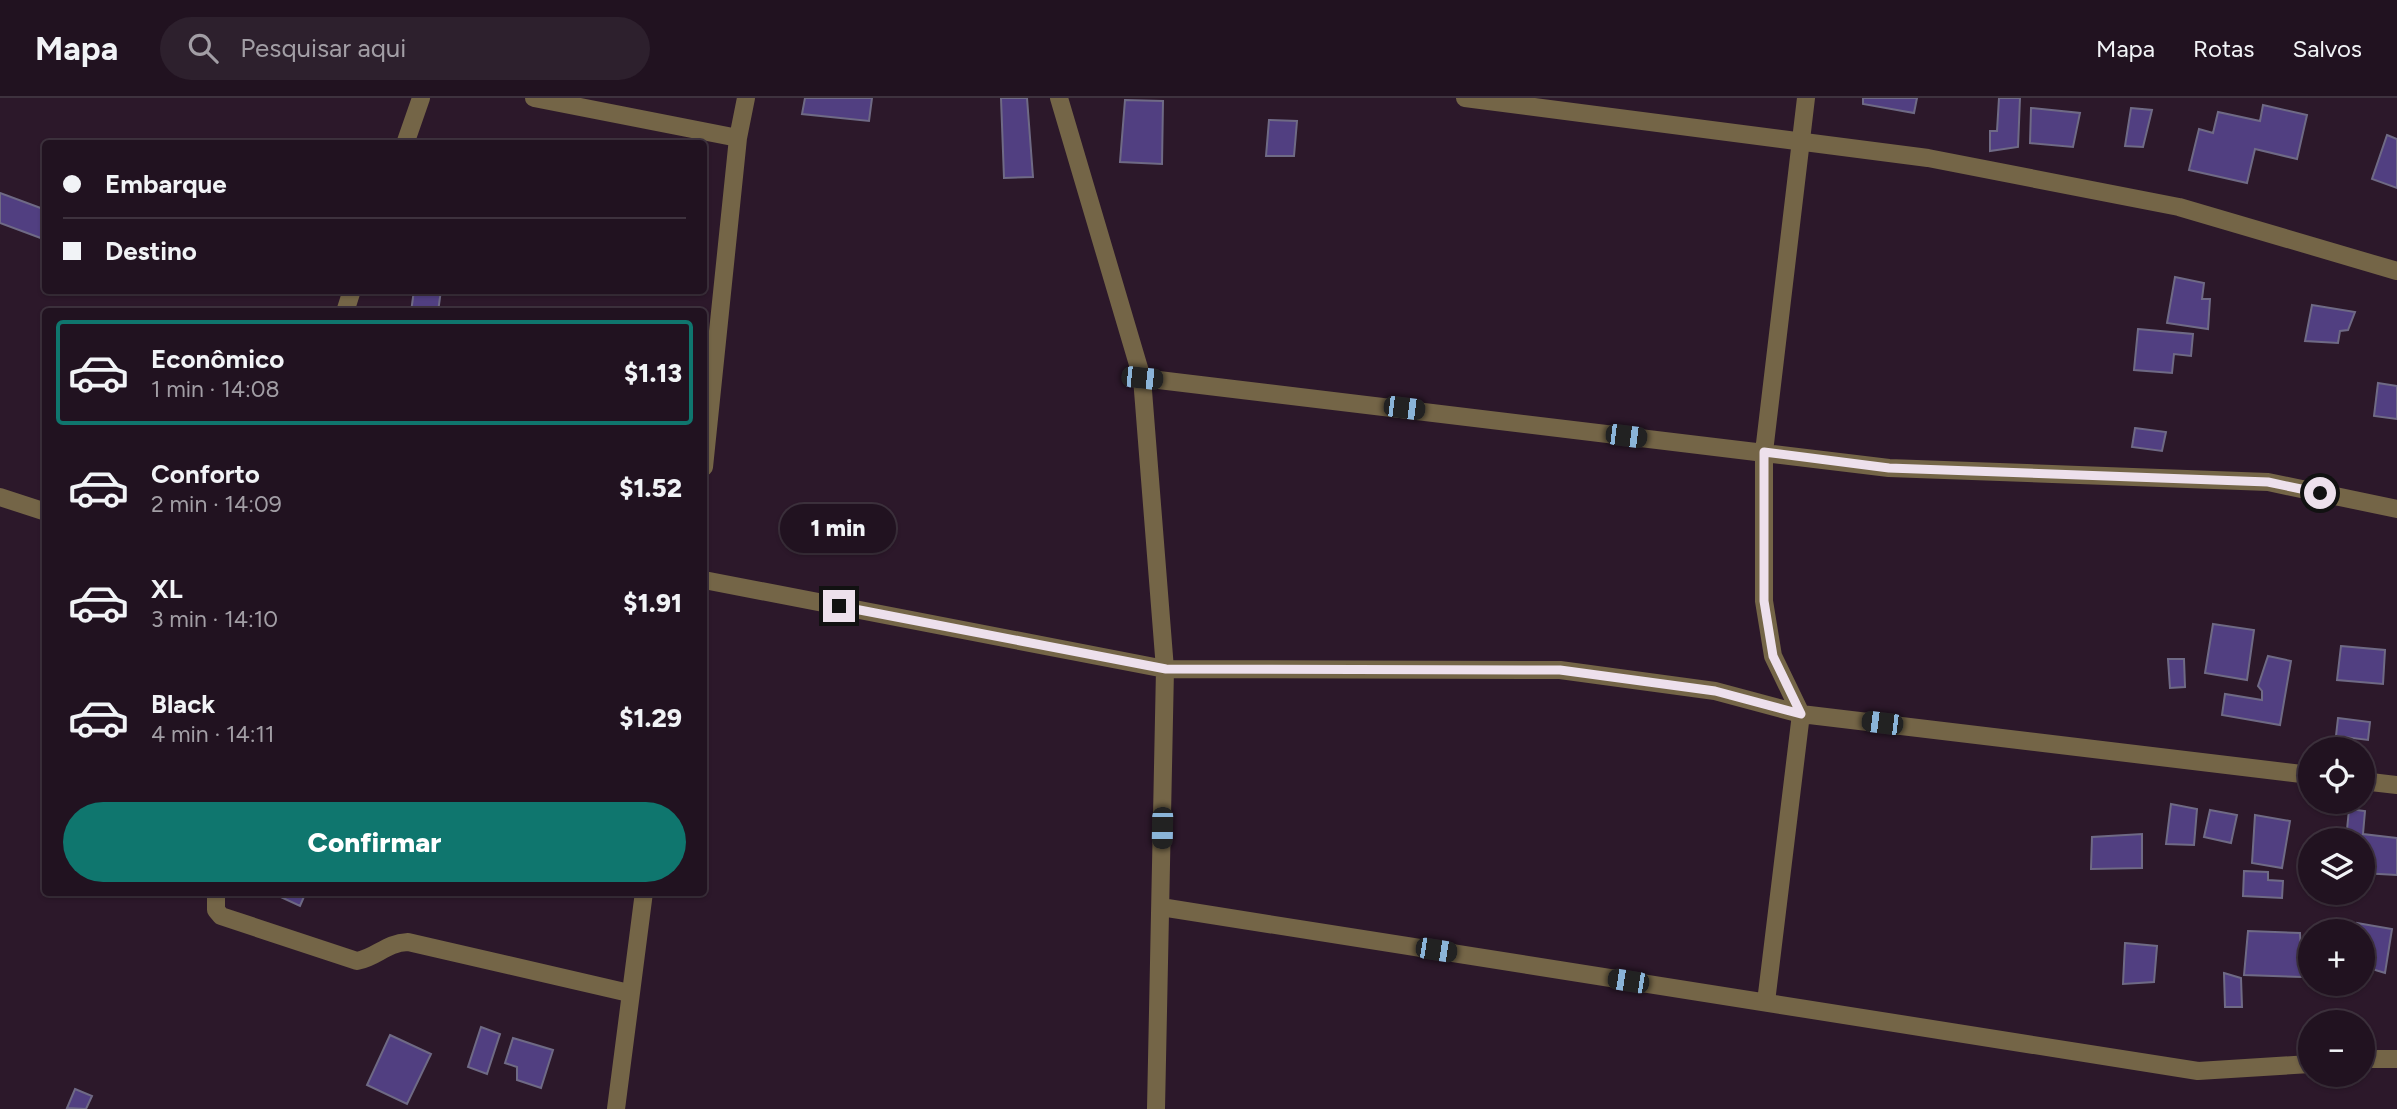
<!DOCTYPE html>
<html lang="pt">
<head>
<meta charset="utf-8">
<style>
  body { margin:0; font-family:Figtree,sans-serif; background:#2d202d; color:#f1f3f6; height:100vh; display:flex; flex-direction:column; font-size:26px; white-space:nowrap }
  * { box-sizing:border-box; margin:0 }
  p { font-size:23px; color:#a29ea5 }
  .icon { flex:none; width:38px; height:38px; fill:none; stroke:currentColor; stroke-width:2; stroke-linecap:round; stroke-linejoin:round }
  .map { position:relative; flex:1; overflow:hidden }
  .panel { position:absolute; left:42px; top:210px; width:665px; height:588px; display:flex; flex-direction:column; background:#211220; border-radius:7px; box-shadow:0 2px 5px #0004,0 0 0 2px #3e323e }
  .panel>* { flex:none }
  .banner { position:absolute; left:42px; top:42px; width:665px; height:154px; border-radius:7px; box-shadow:0 2px 5px #0004,0 0 0 2px #3e323e; display:grid; align-content:center; height:154px; padding:0 21px; background:#211220 }
  .tools { position:absolute; left:2298px; top:639px; display:grid; gap:14px }
  .tools a { display:grid; place-items:center; width:77px; height:77px; border-radius:50%; background:#211220; box-shadow:0 2px 5px #0004,0 0 0 2px #3e323e; font-size:35px }
  .end { position:absolute; width:32px; height:32px; margin:-16px; border:9px solid #ede0ec; background:#111; box-shadow:0 0 0 4px #111 }
  .from { border-radius:50% }
  .bubble { position:absolute; height:49px; border-radius:24px; background:#211220; box-shadow:0 2px 5px #0004,0 0 0 2px #3e323e; font-size:23px; font-weight:800; line-height:49px; text-align:center }
  .car { position:absolute; width:21px; height:42px; margin:-21px -10px; border-radius:9px; box-shadow:0 0 5px 2px #0007; background:linear-gradient(#222 24%,#8ab4d8 0 40%,#222 0 76%,#8ab4d8 0 86%,#222 0) }
  .banner b { display:flex; align-items:center; gap:24px; height:66px; font-size:26px }
  .banner b+b { border-top:2px solid #3e323e }
  .banner i { width:18px; height:18px; background:#f1f3f6 }
  ul { padding:12px 0 0; list-style:none }
  li { display:flex; align-items:center; gap:21px; height:105px; margin:0 14px 10px; padding:0 7px; border:4px solid transparent; border-radius:7px }
  li div { flex:1 }
  li b { display:block; font-size:26px }
  li em { font-style:normal; font-weight:800 }
  li.current { border-color:#0f766e }
  li>.icon { width:63px; height:63px; stroke-width:1.5 }
  .cta { display:flex; gap:14px; margin-top:auto; padding:14px 21px }
  .cta a { flex:1; height:80px; border-radius:42px; background:#0f766e; color:#fff; font-size:28px; font-weight:800; line-height:80px; text-align:center }
  header { display:flex; align-items:center; gap:42px; box-sizing:border-box; height:98px; padding:0 35px; background:#211220; border-bottom:2px solid #3e323e }
  header strong { font-size:33px }
  nav { display:flex; gap:38px; margin-inline-start:auto; font-size:24px }
  .search { width:490px; height:63px; background:#2d202d; display:flex; align-items:center; gap:18px; box-sizing:border-box; padding:0 24px; border-radius:38px; color:#a29ea5; font-size:26px }
  .map>svg:first-child { display:block }
  .building { fill:#513f81; stroke:#6f6a85; stroke-width:2 }
  .lines { fill:none; stroke-linecap:round; stroke-linejoin:round }
  .street { stroke:#746547; stroke-width:18 }
  .route { stroke:#ede0ec; stroke-width:9 }
</style>
</head>
<body>
<header>
<strong>Mapa</strong>
<div class="search"><svg class="icon" aria-label="search" viewBox="0 0 24 24"><circle cx="10" cy="10" r="6"/><path d="M15 15l6 6"/></svg>Pesquisar aqui</div>
<nav><a>Mapa</a><a>Rotas</a><a>Salvos</a></nav>
</header>
<div class="map">
<svg width="2397" height="1011" viewBox="0 0 2397 1011">
  <rect width="100%" height="100%" fill="#2c182a"/>
  <path class="building" d="M805 0H872L869 23 802 16Z
    M1001 0H1027L1033 79 1004 80Z
    M1863 0H1917L1914 15 1863 6Z
    M1999 0H2020L2018 49 1990 53V33H1997Z
    M1125 2 1163 3 1162 66 1120 64Z
    M2263 7 2307 17 2297 61 2255 51 2247 85 2189 72 2199 31 2213 35 2218 14 2260 23Z
    M2031 10 2080 15 2073 49 2030 45Z
    M2131 10 2152 12 2143 49 2125 48Z
    M1269 22 1297 23 1294 58H1266Z
    M2387 37 2397 41V90L2372 81Z
    M0 95 46 112V142L0 125Z
    M2175 179 2204 185 2202 201H2210L2208 231 2167 225Z
    M414 192H441L438 214H411Z
    M2312 207 2355 214 2348 232 2340 233 2338 245 2305 243Z
    M2138 231 2193 236 2191 258 2174 256 2172 275 2134 272Z
    M2378 285 2397 288V321L2374 318Z
    M2135 330 2166 334 2162 353 2132 349Z
    M2213 526 2254 532 2247 582 2205 575Z
    M2341 548 2385 552 2383 586 2337 582Z
    M2268 558 2291 563 2280 627 2222 617 2225 596 2262 602V593L2258 588Z
    M2168 561H2184L2185 589 2170 590Z
    M2338 620 2370 624 2368 642 2336 638Z
    M2171 706 2197 711 2194 747 2166 746Z
    M2349 711 2365 713 2363 736 2397 740V777L2362 775V742H2346Z
    M2210 712 2237 717 2231 745 2204 739Z
    M2255 717 2290 723 2282 770 2252 765Z
    M2142 736V770L2091 771 2092 739Z
    M2244 773 2268 774V782L2283 783 2282 800 2243 798Z
    M270 794H306L300 808Z
    M2357 825 2392 831 2385 875 2362 868V833H2355Z
    M2248 833 2300 835 2302 879 2244 877Z
    M2125 845 2157 848 2154 884 2123 886Z
    M2224 875 2241 880 2242 909H2225Z
    M481 929 500 936 487 976 468 969Z
    M390 937 431 956 407 1006 367 987Z
    M513 940 553 952 541 990 517 982V969L505 965Z
    M75 991 92 998 86 1011 67 1010Z"/>
  <g class="lines">
    <path class="street" d="M534 0 738 40
      M1059 0 1142 280 1165 571 1156 1011
      M1465 0 1928 60 2179 109 2397 173
      M405 46 421 0
      M345 214 352 192
      M1142 280 1889 370 2268 384 2397 411
      M704 369 738 40 746 0
      M0 399 46 414
      M704 482 1165 571 1560 572 1715 593 1801 616 2310 677
      M2362 683 2397 687
      M216 794V812L221 818 357 863C378 859 385 845 408 844L629 895
      M1161 809 2198 973 2310 966
      M1766 904 1801 616 1773 558 1764 503V354L1806 0
      M2362 961H2397
      M616 1011 644 794"/>
  </g>
  <g class="lines">
    <path class="route" d="M839 508 1166 571 1560 572 1715 593 1801 616 1773 558 1764 503V354L1889 370 2268 384 2320 395"/>
  </g>
</svg>
<div class="tools">
<a><svg class="icon" aria-label="locate" viewBox="0 0 24 24"><circle cx="12" cy="12" r="6"/><path d="M12 2v4M12 18v4M2 12h4M18 12h4"/></svg></a>
<a><svg class="icon" aria-label="layers" viewBox="0 0 24 24"><path d="M12 4l9 5-9 5-9-5zM3 14l9 5 9-5"/></svg></a>
<a>+</a>
<a>−</a>
</div>
<i class="end from" style="left:2320px;top:395px"></i>
<i class="end" style="left:839px;top:508px"></i>
<div class="bubble" style="left:780px;top:406px;width:116px">1 min</div>
<i class="car" style="left:1142px;top:280px;rotate:96deg"></i>
<i class="car" style="left:1404px;top:310px;rotate:97deg"></i>
<i class="car" style="left:1626px;top:338px;rotate:97deg"></i>
<i class="car" style="left:1882px;top:625px;rotate:277deg"></i>
<i class="car" style="left:1162px;top:730px;rotate:181deg"></i>
<i class="car" style="left:1436px;top:852px;rotate:99deg"></i>
<i class="car" style="left:1628px;top:883px;rotate:279deg"></i>
<div class="banner">
<b><i class="from"></i>Embarque</b>
<b><i></i>Destino</b>
</div>
<section class="panel">
<ul>
<li class="current"><svg class="icon" aria-label="car" viewBox="0 0 24 24"><path d="M5 17H2v-5l4-1 3-4h7l3 4 3 1v5h-3M9 17h6M6 11h13"/><circle cx="7" cy="17" r="2"/><circle cx="17" cy="17" r="2"/></svg><div><b>Econômico</b><p>1 min · 14:08</p></div><em>$1.13</em></li>
<li><svg class="icon" aria-label="car" viewBox="0 0 24 24"><path d="M5 17H2v-5l4-1 3-4h7l3 4 3 1v5h-3M9 17h6M6 11h13"/><circle cx="7" cy="17" r="2"/><circle cx="17" cy="17" r="2"/></svg><div><b>Conforto</b><p>2 min · 14:09</p></div><em>$1.52</em></li>
<li><svg class="icon" aria-label="car" viewBox="0 0 24 24"><path d="M5 17H2v-5l4-1 3-4h7l3 4 3 1v5h-3M9 17h6M6 11h13"/><circle cx="7" cy="17" r="2"/><circle cx="17" cy="17" r="2"/></svg><div><b>XL</b><p>3 min · 14:10</p></div><em>$1.91</em></li>
<li><svg class="icon" aria-label="car" viewBox="0 0 24 24"><path d="M5 17H2v-5l4-1 3-4h7l3 4 3 1v5h-3M9 17h6M6 11h13"/><circle cx="7" cy="17" r="2"/><circle cx="17" cy="17" r="2"/></svg><div><b>Black</b><p>4 min · 14:11</p></div><em>$1.29</em></li>
</ul>
<div class="cta"><a>Confirmar</a></div>
</section>
</div>
</body>
</html>
